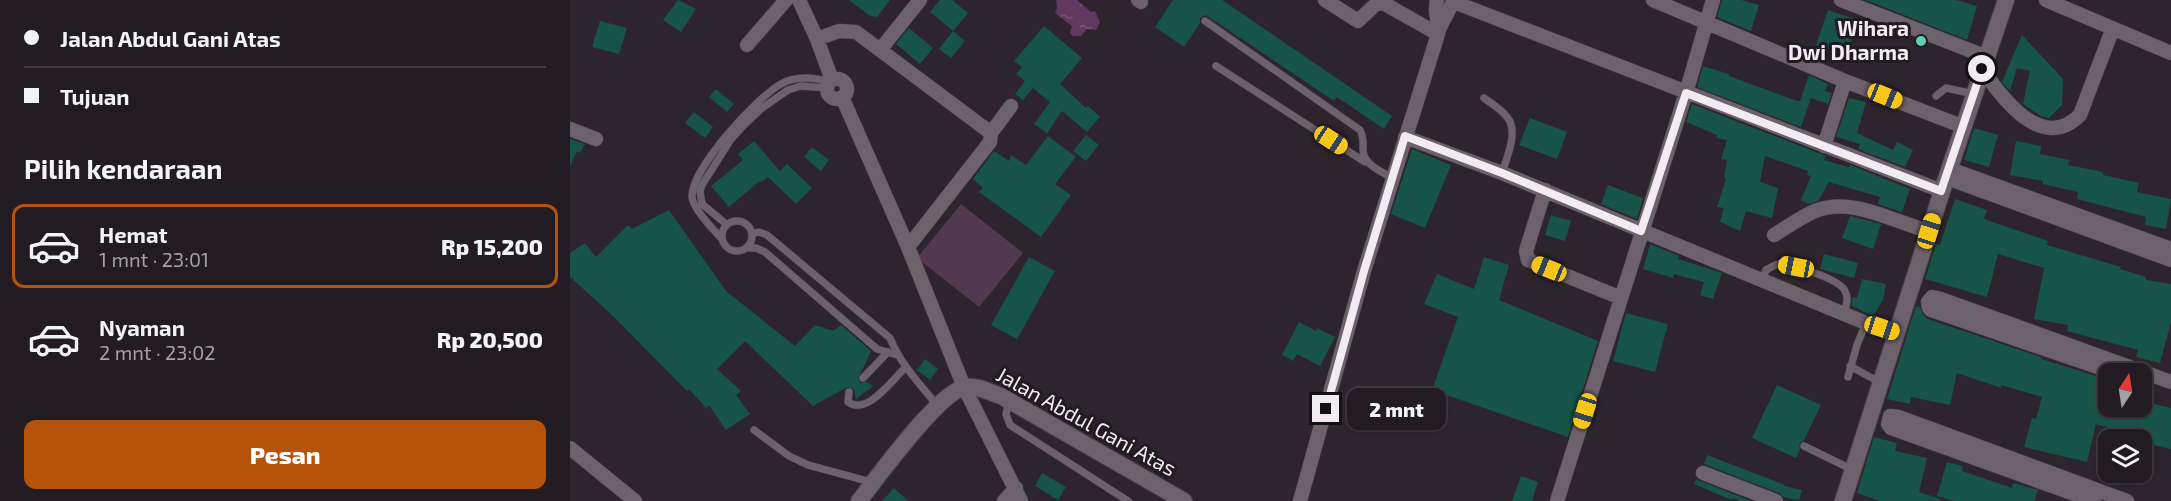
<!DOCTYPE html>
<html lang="id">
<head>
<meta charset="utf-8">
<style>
  body { margin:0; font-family:"Exo 2",sans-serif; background:#2a242a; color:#f1f3f6; height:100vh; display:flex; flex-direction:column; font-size:22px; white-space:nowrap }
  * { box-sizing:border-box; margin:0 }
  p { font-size:20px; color:#a2a1a5 }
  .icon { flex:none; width:33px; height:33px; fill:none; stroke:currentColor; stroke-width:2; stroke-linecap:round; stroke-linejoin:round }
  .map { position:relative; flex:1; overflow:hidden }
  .drawer { display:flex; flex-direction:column; background:#221b22; width:570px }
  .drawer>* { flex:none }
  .hud { display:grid; align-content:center; height:132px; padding:0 24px; background:#221b22 }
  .needle { width:39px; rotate:12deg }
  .controls { position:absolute; left:1528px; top:363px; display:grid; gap:12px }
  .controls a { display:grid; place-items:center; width:54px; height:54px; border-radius:12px; background:#221b22; box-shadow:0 2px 4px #0004,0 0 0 2px #3f3940; font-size:30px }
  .end { position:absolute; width:27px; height:27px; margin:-14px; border:8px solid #f2ebf1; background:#111; box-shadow:0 0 0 3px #111 }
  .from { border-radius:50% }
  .bubble { position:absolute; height:42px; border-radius:12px; background:#221b22; box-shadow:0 2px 4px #0004,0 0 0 2px #3f3940; font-size:20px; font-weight:800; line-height:42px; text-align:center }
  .car { position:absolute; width:18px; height:36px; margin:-18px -9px; border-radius:8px; box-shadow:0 0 4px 2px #0007; background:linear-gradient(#f5c518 24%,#345 0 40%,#f5c518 0 76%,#345 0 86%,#f5c518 0) }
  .hud b { display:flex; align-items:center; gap:21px; height:57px; font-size:22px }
  .hud b+b { border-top:2px solid #3f3940 }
  .hud i { width:15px; height:15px; background:#f1f3f6 }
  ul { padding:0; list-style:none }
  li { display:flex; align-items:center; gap:18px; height:84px; margin:0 12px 9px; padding:0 12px; border:3px solid transparent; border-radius:12px }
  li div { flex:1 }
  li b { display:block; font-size:22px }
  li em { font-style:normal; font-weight:800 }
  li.on { border-color:#b45309 }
  li>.icon { width:54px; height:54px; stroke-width:1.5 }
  h2 { padding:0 24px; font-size:27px; line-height:72px }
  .cta { display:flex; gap:12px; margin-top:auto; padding:12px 24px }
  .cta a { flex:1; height:69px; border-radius:12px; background:#b45309; color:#fff; font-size:24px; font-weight:800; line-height:69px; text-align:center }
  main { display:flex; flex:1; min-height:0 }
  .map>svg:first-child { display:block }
  .garden { fill:#513951 }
  .water { fill:url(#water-ripples) }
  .building { fill:#165449 }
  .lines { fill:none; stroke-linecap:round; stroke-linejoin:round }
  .service-casing { stroke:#4b424b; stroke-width:8 }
  .minor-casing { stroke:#4b424b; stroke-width:15 }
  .tertiary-casing { stroke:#4b424b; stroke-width:18 }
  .service { stroke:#6d616c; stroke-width:7 }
  .minor { stroke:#6d616c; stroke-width:14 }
  .tertiary { stroke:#6d616c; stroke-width:16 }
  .route { stroke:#f2ebf1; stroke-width:8 }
  .poi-dot { fill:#5eceb8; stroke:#241a24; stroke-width:2 }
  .labels { text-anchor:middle; stroke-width:6; stroke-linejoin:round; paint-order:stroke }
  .poi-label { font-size:21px; font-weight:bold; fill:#f2ebf1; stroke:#241a24; text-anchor:end }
  .street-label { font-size:21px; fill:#f2ebf1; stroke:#241a24 }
</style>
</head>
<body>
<main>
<section class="drawer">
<div class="hud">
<b><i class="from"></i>Jalan Abdul Gani Atas</b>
<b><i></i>Tujuan</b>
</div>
<h2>Pilih kendaraan</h2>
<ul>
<li class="on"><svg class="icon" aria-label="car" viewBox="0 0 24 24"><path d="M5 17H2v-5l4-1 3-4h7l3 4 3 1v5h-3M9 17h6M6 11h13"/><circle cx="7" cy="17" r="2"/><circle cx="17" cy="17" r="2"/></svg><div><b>Hemat</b><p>1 mnt · 23:01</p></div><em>Rp 15,200</em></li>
<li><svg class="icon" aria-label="car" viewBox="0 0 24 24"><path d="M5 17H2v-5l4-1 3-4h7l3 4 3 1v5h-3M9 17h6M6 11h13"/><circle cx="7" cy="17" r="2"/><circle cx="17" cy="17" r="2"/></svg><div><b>Nyaman</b><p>2 mnt · 23:02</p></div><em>Rp 20,500</em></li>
</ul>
<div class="cta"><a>Pesan</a></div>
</section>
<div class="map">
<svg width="1601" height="501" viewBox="0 0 1601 501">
  <defs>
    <pattern id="water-ripples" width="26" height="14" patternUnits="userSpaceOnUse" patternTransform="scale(1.5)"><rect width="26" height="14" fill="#613960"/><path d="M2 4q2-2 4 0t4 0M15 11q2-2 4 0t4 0" fill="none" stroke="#785677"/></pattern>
  </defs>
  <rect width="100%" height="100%" fill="#2e242d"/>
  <path class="garden" d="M391 204 453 253 409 307 347 258Z"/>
  <path class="water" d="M486 0H507L521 12 525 11 530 22 526 30 517 29 511 36H503L500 33 502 26 485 13 487 8Z"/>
  <path class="building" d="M108 0 126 9 111 32 93 20Z
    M279 0H320L307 17 300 16Z
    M370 0H382L398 13 383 31 395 41 381 58 369 49 383 31 360 12Z
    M603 0H652L822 116 814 129 767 97 764 101 636 15 630 18V23L614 47 585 27Z
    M1152 0H1171L1189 5 1181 31 1147 17Z
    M1296 0H1386L1407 6 1397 40Z
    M1258 10 1288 20 1277 55 1246 45Z
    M30 21 57 28 49 54 22 47Z
    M474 26 512 58 490 84 516 108 518 106 530 117 517 132 492 111 477 133 464 124 480 102 463 88 453 100 445 94 455 81 446 74 452 67 444 61Z
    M339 28 363 48 350 64 326 44Z
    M1452 35 1493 79 1492 105 1479 118 1471 116 1453 104 1460 71 1447 68 1440 91 1432 82Z
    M1133 66 1159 74V76L1227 101H1230L1239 75 1258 84 1255 91 1262 93 1258 104 1241 98 1231 127 1127 87Z
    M146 89 164 104 157 112 139 97Z
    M1279 98 1296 102 1287 133 1323 150 1327 142 1343 150 1335 167 1288 149 1290 144 1266 137Z
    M1122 104 1256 156 1254 160 1278 167 1280 165 1340 189 1332 212 1308 204 1310 197 1259 182 1248 201 1239 204 1231 200 1241 176 1237 175 1238 171 1195 156 1190 182 1208 188 1202 218 1176 211 1170 231 1150 222 1154 208 1147 207 1156 179 1154 177 1157 160 1151 159 1157 140 1146 138 1147 135 1116 122Z
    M124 112 143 127 135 138 115 123Z
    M960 118 997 132 987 159 949 145Z
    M1404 128 1428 135 1419 167 1394 160Z
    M516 135 529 145 516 161 503 151Z
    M478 136 506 157 485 184 501 195 471 237 409 192 413 188 403 179 424 151 439 161 441 155 456 165Z
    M0 139 15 144 10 153 7 151 0 167Z
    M184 141 210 171 217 164 242 188 226 204 198 177 192 182 190 181 159 207 141 186 173 160 168 154Z
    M1446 141 1471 146 1470 154 1499 160 1498 165 1533 172V175L1569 183 1567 192 1601 199 1596 229 1575 225 1576 217 1507 199 1508 192 1473 184V181L1440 175Z
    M242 147 259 160 251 171 234 157Z
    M842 149 881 165 855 228 821 214Z
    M1038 185 1073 198 1067 219 1031 204Z
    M1385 199 1417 210 1414 219 1478 241 1477 245 1551 267 1550 269 1576 277V280L1601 284V322L1590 363 1566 357 1568 350 1497 331 1498 325 1464 319 1474 268 1428 254 1417 297 1355 279 1366 244 1370 245Z
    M99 210 156 291 225 346 245 325 263 331 271 325 301 351 288 379 291 383 297 382 303 386 286 399 284 389 277 387 243 406 175 341 147 369 171 391 166 395 180 414 156 430 139 405 136 408 119 389 117 391 42 315 0 277V253L15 243 26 257 58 225 62 229Z
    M981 215 1001 221 995 241 975 235Z
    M1280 216 1311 224 1303 249 1272 238Z
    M1080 244 1109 256 1108 259 1152 273 1143 299 1130 295 1134 282 1104 274 1103 278 1073 269Z
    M1254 254 1288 263 1284 278 1250 269Z
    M459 257 485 271 447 339 421 325Z
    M914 257 939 265 929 300 1028 341 998 437 862 390 888 317 854 304 867 274 904 289Z
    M1292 279 1316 284 1313 300 1303 316 1282 306V297L1287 298Z
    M1346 306 1350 307 1353 314 1358 319 1471 357V359L1539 380V392L1535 406H1572V401L1601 408V449L1580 444 1581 440 1526 424 1517 462 1454 447 1462 418 1466 419 1472 397 1431 385V388L1387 373 1380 405 1341 397 1340 404 1317 399Z
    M1056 313 1098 324 1085 372 1043 361Z
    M729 322 746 331 747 328 765 337 750 366 727 354 723 361 712 355Z
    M355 359 368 369 360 380 347 370Z
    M1207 385 1251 405 1234 440 1229 444 1230 450 1226 458 1182 438Z
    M1304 437 1327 443 1325 451 1357 458 1349 492 1370 499V501H1310L1287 493Z
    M1137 455 1215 485 1214 486 1232 490 1229 500 1214 497 1209 493 1134 464Z
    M1377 462 1393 466 1392 471 1442 488 1443 483 1468 490 1464 501H1384L1367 496Z
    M472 473 496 487 488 500 465 486Z
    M951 476 968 482 962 501H942Z
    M1126 479 1130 481 1181 501H1170L1163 498 1162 500 1124 484Z
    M324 488 338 501H312Z"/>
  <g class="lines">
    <g class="service-casing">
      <path id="service" d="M635 21 790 130C794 137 793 142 793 149 793 165 811 171 822 178
        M646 66 795 162
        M1366 96 1376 88 1404 94
        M914 98C922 104 931 109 937 117 949 131 937 157 932 173
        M152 236a15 15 0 1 1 30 0a15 15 0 1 1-30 0Z
        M156 224 132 204 130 191 132 185 161 139 174 125 192 108 218 90 231 86 257 88
        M182 234 189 232 197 235 320 338C331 365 349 383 367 405
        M151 238C143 229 123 209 122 197 121 169 186 98 211 84 226 76 243 77 259 82
        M176 248H186L195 252 307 349 327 355
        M1192 280 1196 270C1200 268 1204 265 1209 264 1222 264 1270 279 1275 291 1279 298 1276 306 1274 314
        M1280 366 1311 383
        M1278 377 1287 345 1296 323
        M293 378 318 352
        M279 392 278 402C297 416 322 380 335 368
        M439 401 436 414 440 425 558 501
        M184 430 219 456 238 465 301 482
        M1234 446 1283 470"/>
    </g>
    <g class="minor-casing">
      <path id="minor" d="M229 0 247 39 262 80
        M568 0 571 2
        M755 0 788 21 806 4 813 3 868 34
        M1083 0 1275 81 1394 127
        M1271 0 1417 57
        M1476 0 1601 53
        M884 2 1372 191
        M869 29 884 0
        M247 39 269 31 286 32 421 133 420 142 338 247
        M177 45 216 0
        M310 50 350 0
        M1412 69C1432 98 1472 153 1510 115L1543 28
        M257 89a10 10 0 1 1 20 0a10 10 0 1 1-20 0Z
        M272 97 338 247 394 387 451 501
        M0 129 26 139
        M421 133 441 106
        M835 137 932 173 1296 323 1327 334
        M1254 146 1275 81
        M1380 169 1601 249
        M1377 178 1601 260
        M975 190 956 251 958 260 1051 298
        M1204 235C1217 227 1231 217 1245 211 1282 196 1323 222 1359 231
        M1548 374 1361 310 1359 308 1358 302 1362 297 1371 299 1601 382
        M0 448 65 501
        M1133 473 1206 501
        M434 501 446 488
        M730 501 794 271 868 34C871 24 863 16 867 0
        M987 501 1116 93 1143 0
        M1524 501 1321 428 1318 424 1320 416 1329 417 1557 501"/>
    </g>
    <g class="tertiary-casing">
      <path id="tertiary" d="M289 501C307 478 370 390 396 387 407 385 421 393 431 396L614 501
        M1273 501 1372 191 1436 0"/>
    </g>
    <use href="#service" class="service"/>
    <use href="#minor" class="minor"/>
    <use href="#tertiary" class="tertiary"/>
  </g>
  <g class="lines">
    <path class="route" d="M756 409 794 271 835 136 932 173 1071 231 1116 93 1371 191 1412 69"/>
  </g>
  <circle class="poi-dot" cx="1351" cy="41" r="6"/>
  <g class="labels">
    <g class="poi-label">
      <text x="1339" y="36">Wihara<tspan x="1339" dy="24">Dwi Dharma</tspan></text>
    </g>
    <g class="street-label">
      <text transform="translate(516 422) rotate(29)" y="7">Jalan Abdul Gani Atas</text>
    </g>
  </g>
</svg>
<div class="controls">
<a><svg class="needle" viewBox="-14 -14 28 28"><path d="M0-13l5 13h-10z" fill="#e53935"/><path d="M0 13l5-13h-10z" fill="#a2a1a5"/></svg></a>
<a><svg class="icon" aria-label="layers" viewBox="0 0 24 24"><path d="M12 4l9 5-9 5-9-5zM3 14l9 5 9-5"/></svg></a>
</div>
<i class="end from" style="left:1412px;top:69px"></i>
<i class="end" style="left:756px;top:409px"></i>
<div class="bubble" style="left:777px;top:388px;width:99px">2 mnt</div>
<i class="car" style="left:1315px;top:96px;rotate:112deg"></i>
<i class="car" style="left:761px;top:140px;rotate:123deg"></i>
<i class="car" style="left:1359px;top:231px;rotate:17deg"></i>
<i class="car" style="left:1226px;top:267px;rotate:281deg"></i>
<i class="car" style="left:979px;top:269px;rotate:292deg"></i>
<i class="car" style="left:1312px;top:328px;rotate:108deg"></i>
<i class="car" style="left:1015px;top:411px;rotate:197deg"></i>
</div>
</main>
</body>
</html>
